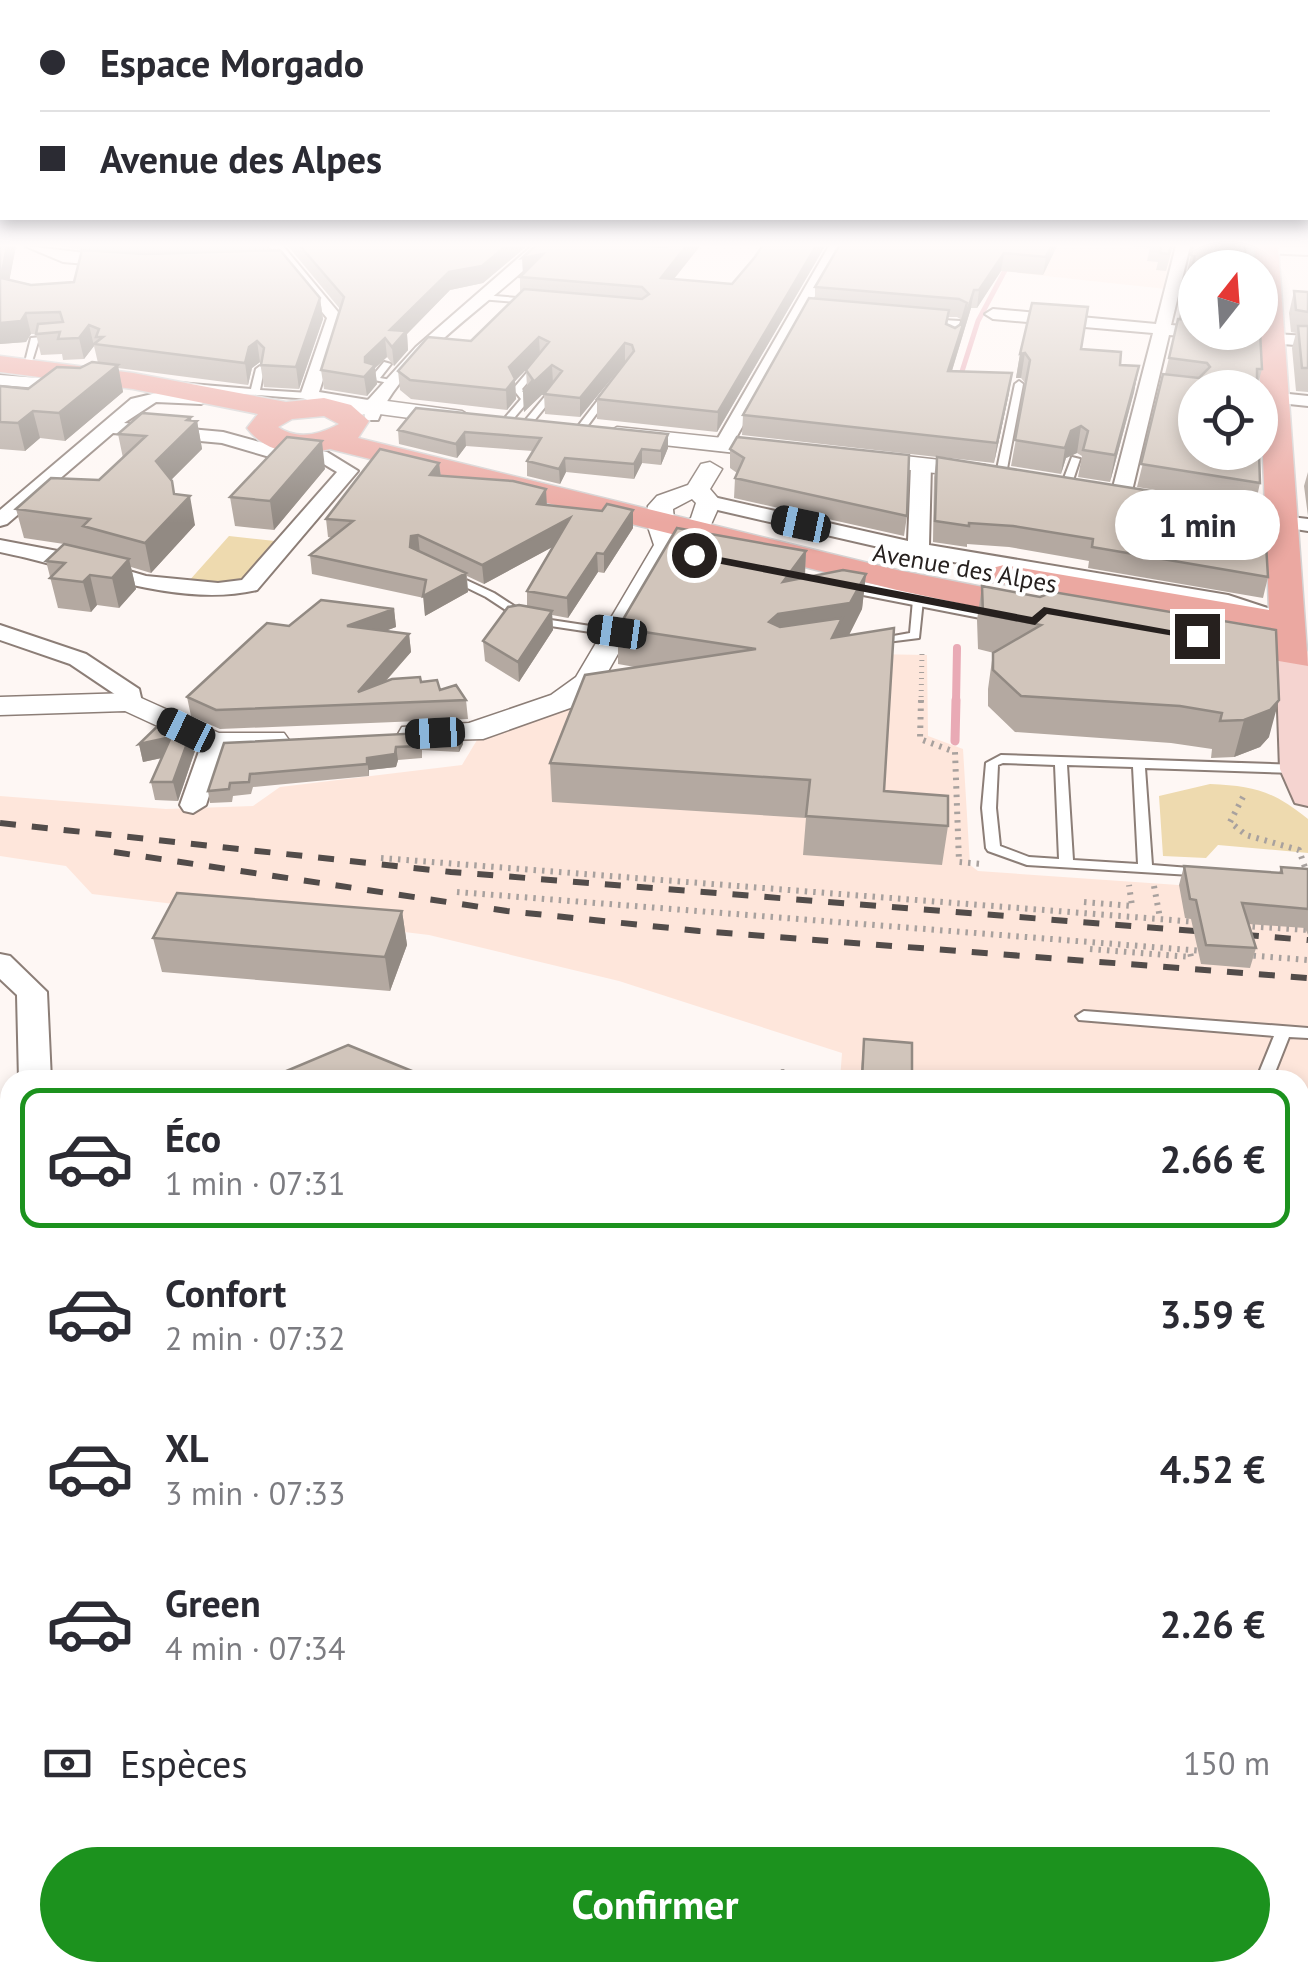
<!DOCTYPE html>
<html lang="fr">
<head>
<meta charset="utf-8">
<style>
  body { margin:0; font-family:"PT Sans",sans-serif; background:#f7f7f7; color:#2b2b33; height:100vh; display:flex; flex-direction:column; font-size:38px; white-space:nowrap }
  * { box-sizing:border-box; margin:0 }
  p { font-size:32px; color:#7c7c81 }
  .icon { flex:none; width:55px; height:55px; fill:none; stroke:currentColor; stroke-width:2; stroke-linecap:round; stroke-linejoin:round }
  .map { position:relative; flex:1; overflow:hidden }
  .details { position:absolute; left:0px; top:1070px; width:1310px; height:912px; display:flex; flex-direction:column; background:#fff; border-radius:30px 30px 0 0; box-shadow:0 5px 15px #0003 }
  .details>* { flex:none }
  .guide { position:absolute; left:0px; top:0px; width:1310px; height:220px; box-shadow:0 5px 15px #0003; display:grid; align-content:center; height:220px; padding:0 40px; background:#fff }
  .needle { width:65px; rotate:17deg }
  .tools { position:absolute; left:1178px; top:250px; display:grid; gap:20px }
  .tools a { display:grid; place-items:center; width:100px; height:100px; border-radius:50%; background:#fff; box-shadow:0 5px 15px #0003; font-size:50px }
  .end { position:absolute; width:45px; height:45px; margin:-22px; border:12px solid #26201e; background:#fff; box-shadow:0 0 0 5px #fff }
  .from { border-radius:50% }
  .bubble { position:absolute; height:70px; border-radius:35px; background:#fff; box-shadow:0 5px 15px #0003; font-size:32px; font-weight:700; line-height:70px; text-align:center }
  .car { position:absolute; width:30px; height:60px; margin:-30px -15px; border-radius:12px; box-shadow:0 0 8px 2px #0007; background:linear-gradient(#222 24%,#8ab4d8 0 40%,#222 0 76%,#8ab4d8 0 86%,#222 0) }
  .guide b { display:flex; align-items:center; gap:35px; height:95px; font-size:38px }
  .guide b+b { border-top:2px solid #e1e1e2 }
  .guide i { width:25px; height:25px; background:#2b2b33 }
  ul { padding:18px 0 0; list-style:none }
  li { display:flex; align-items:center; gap:30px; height:140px; margin:0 20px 15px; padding:0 20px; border:5px solid transparent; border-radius:20px }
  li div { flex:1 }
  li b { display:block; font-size:38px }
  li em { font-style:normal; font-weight:700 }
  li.selected { border-color:#1c921e }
  li>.icon { width:90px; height:90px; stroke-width:1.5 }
  .pay { display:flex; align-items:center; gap:25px; height:110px; padding:0 40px; font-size:38px }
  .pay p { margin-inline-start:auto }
  .primary-button { display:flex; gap:20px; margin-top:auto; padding:20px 40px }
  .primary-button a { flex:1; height:115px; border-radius:60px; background:#1c921e; color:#fff; font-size:40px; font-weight:700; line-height:115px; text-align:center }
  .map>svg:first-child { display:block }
  .built { fill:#fee6db }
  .green { fill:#eedaaf }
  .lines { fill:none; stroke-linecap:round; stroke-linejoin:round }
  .stream-far3 { stroke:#e9aab5; stroke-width:5 }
  .stream-far2 { stroke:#e9aab5; stroke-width:8 }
  .stream-far1 { stroke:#e9aab5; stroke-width:9 }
  .stream { stroke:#e9aab5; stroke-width:15 }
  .service-casing { stroke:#8c7e77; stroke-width:4 }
  .minor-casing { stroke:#8c7e77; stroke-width:4 }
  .tertiary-casing { stroke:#8c7e77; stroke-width:3 }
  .secondary-casing { stroke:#8c7e77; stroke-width:4 }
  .primary-casing { stroke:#d4d2d2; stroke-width:3 }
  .path-far2 { stroke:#a8a19e; stroke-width:5; stroke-dasharray:1 5; stroke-linecap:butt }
  .path-far1 { stroke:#a8a19e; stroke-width:6; stroke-dasharray:2.5 6; stroke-linecap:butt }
  .path { stroke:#a8a19e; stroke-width:8; stroke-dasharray:2.5 9; stroke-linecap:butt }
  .service { fill:#fff; fill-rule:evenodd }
  .minor { fill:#fff; fill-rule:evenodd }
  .tertiary { fill:#fff; fill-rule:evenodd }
  .secondary { fill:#f5d4d0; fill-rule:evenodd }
  .primary { fill:#eba8a1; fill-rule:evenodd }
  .rail { stroke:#524c4a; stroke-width:6; stroke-dasharray:16 16; stroke-linecap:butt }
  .wall { fill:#b4a9a1; fill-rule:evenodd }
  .shaded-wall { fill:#928a83 }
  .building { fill:#d1c5bb; stroke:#928a83; stroke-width:2.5 }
  .route { fill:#26201e }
  .labels { text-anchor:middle; stroke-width:8; stroke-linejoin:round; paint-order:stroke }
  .far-street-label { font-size:25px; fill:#26201e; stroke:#fff }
</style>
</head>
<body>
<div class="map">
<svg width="1308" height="1982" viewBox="0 0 1308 1982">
  <rect width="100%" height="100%" fill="#fef7f4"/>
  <path class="built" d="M1031 246H1177L1166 289 1018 273Z
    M870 654 927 655 928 736 963 749 970 865 978 871 1308 894V1092L1300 1107V1080H840L842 1053 619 981 429 935 92 894 66 866 0 856V796L166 809 253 806 280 787 462 765 480 735 629 687Z"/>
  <path class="green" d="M229 536 275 541 236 587 188 582Z
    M1210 784C1255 786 1273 791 1308 819V853L1218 845 1206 858 1163 856 1159 796Z"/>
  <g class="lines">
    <path class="stream-far3" d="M958 384 978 321 1018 246"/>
    <path class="stream-far2" d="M956 703 957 648"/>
    <path class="stream-far1" d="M955 741 956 700"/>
    <path class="stream" d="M1300 1838 1308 1846"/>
    <g class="service-casing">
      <path id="service" d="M483 295 529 299 533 301 529 303 480 299 479 297Z
        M926 319 960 321 954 343 947 341 952 325 929 323H926Z
        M53 336H56V340L38 342 30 368 23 370 31 338Z
        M384 362 391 364 380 378 397 381V385L370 379Z
        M536 362 543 364 522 389 530 399 509 424H503V420L521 399 513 389Z
        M260 366 264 369 260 390 309 393 313 396 309 399 179 389 175 386 179 383 251 389 256 369Z
        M1019 381 1023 384 1006 474 1001 477 996 474 1015 384Z
        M552 388 559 390 529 427H523V423Z
        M605 391 612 393 583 432H577L575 430Z
        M1072 457 1080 459 1071 486 1066 489 1061 486Z
        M449 572 494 593 531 617 617 630 623 633 617 636 524 622 486 597 445 577V573Z
        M918 597 923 600 919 638 871 644V640L910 633 913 600Z
        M1001 755 1298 765 1308 770V779L1295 773 1145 768 1152 865 1202 869 1209 873 1207 876 1027 865 988 851 986 848 982 808 986 763ZM1003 763 1055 765 1059 859 1029 857 1000 846 996 808 998 765ZM1067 765 1133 767 1138 864 1073 860Z
        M1084 1011 1308 1028V1038L1289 1037 1272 1080H1256L1274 1036 1079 1020 1076 1016Z"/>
    </g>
    <g class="minor-casing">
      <path id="minor" d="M25 246 121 257 129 262 121 267 63 262Z
        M268 246H283L343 318 319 392 368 400 416 347 532 246H548C501 299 402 356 378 420H366L363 410 309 401 300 396 327 318Z
        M829 246H843L732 445 723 451 716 449 714 445Z
        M1176 246H1190L1171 325 1195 327V332H1203L1195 337 1169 335 1131 495 1121 501 1111 495 1153 333 993 319 985 314 993 309 1156 324Z
        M1262 246 1308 247V255L1267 253 1262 252Z
        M1241 332 1308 336V346L1247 341 1241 340Z
        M0 375 77 381 86 386 77 391 0 385Z
        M169 390 201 394 210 399 201 404 156 402 124 423 223 432 281 448 327 452 358 471 257 590C177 609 80 568 0 552V540L68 553 146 576 218 583 242 580 337 472 322 463 280 460 222 443 113 433 7 524 0 526V510L131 399Z
        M1260 391 1308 396V406L1260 401Z
        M921 459 931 465 929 545 1228 595 1280 612 1283 617 1272 624 1224 608 918 556 709 508 699 502 709 496 908 541 911 465Z
        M1283 516 1308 519V531L1276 526V518Z
        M825 575 1016 611 1027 618 1016 625 817 586 814 581Z
        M0 625 86 654 139 689 142 702 130 709 121 707 119 697 70 664 0 640Z
        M214 736 226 743 206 805 193 813 184 811 180 805 202 743Z
        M0 954 10 956 47 992 51 1080H19L17 995 0 979Z
        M10 1613V1744L0 1748V1617Z"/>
    </g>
    <g class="tertiary-casing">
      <path id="tertiary" d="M372 399 462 411 473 418 462 425 372 413 341 418 330 411 333 406Z
        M617 427 781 444 793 451 781 458 609 439 605 434Z
        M860 451 985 465 997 472 985 479 852 463 848 458Z
        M710 462 722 469 710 489 721 502 709 529 677 550 598 689 573 707 483 739 402 741 398 734 402 727 469 723 551 695 576 677 654 545 646 521 648 506 657 496 688 485 701 464ZM692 499 696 503 691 518 675 531 673 509Z
        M130 693 219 733H284L289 740 284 747 214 752 125 711 0 715V697Z"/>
    </g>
    <g class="secondary-casing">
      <path id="secondary" d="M1292 642 1304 645 1308 652V806L1295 803 1280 769 1276 652 1280 645Z"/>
    </g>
    <g class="primary-casing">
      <path id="primary" d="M1255 246H1278L1308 666 1213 650 1200 647 1195 639 1200 631 1213 628 1272 638 1271 628 992 582 987 575 992 568 1004 565 1269 610 1258 332 1260 268H1255Z
        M0 356 133 373 286 402 324 398 351 405 369 421 358 438 897 570 1043 599 1055 603 1061 610 1055 617 1043 621 897 590 330 449C300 456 267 455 247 428L258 414 133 389 0 372ZM324 416 339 424C319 435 297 440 278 427L292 419Z"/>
    </g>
    <path class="path-far2" d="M921 703 922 652"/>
    <path class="path-far1" d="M921 700 920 739 955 752 959 862 982 864
      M1243 797 1230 822 1246 835 1299 850 1308 876
      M381 858 1197 922
      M1154 886 1160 918
      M457 892 1203 951
      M1084 902 1132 906 1129 885
      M1244 926 1308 930
      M1090 949 1191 957 1190 952
      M1245 955 1308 960"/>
    <path class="path" d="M761 1080 763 1076 783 1073 820 1080
      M1300 1182 1308 1177"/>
    <use href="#service" class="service"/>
    <use href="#minor" class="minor"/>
    <use href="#tertiary" class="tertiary"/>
    <use href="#secondary" class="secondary"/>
    <use href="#primary" class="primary"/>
    <path class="rail" d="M0 823 451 872 1308 940
      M114 852 507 911 699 931 1308 978"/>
  </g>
  <path class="wall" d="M0 246H16L9 280 31 285 74 282 82 250 57 246H268L269 251 320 298 323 319 299 389 264 387 260 362 252 368 248 385 118 368 123 392 65 441 40 438 25 451 0 449V386L28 389 80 368 98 363 94 346 84 359 63 360 62 354 41 355 36 334H31L26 342 0 344Z
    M288 246H527L483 283 450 290 407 334 408 350 394 366 387 357 375 368 377 384 367 396 324 389 321 370 340 309Z
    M535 246H700L674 279 732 284 755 257 762 246H825L717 432 597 419V399L625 362 580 417 545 414 544 394 546 391 524 412 523 392 527 387 526 370 515 381 516 399 507 410 411 399 400 390 398 371 471 341 520 292V277L523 273Z
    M839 246H1057L1043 275 1001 271 977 308H971L952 371 1009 393 994 463 941 457 1268 577 1263 598 1088 568 1089 561 1009 547 967 544V547L933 542 934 477 937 457 742 435 743 415 815 299V287ZM948 317H957L962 320 961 324 955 328 947 325Z
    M1127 246H1173L1166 271 1156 270 1158 262 1147 261 1150 248Z
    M1193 246 1195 268V332L1262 369 1257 388 1260 483 1255 506 1137 487 1190 273H1187Z
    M1294 291 1308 292V392L1296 391 1292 348 1296 333 1291 332 1289 313Z
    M1081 349 1120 365 1139 366 1134 392 1110 482 1078 477 1082 456 1077 453 1066 458 1061 474 1011 466 1026 384 1021 378H1016L1020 354Z
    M191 417V421H197L202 449 171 480 174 494 195 525 151 573 131 567 136 589 119 608 97 605 91 612 58 608 46 561 64 544 24 538 16 509 99 480 123 458 118 434Z
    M398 430 668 434V448L661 465 642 463 634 479 566 472 560 484 527 476V461L533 451 466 446 457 458 399 444Z
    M730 449 907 516 904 536 734 498 735 478 737 473 730 468Z
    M439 463 441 476 633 528 604 573 598 572 568 618 552 615 553 630 519 682 485 661 483 641 527 606V591L554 546 484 584 467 576 468 592 425 616 424 598 312 574 310 555 332 538 328 537 326 519Z
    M325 469 274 530 235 526 230 497Z
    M1308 472V516L1304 486Z
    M806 551 805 578 866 574 862 609 849 635 884 791 948 826 942 865 803 855 806 818 552 802 550 763 635 667 618 664V628Z
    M982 586 1040 597 1053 592 1269 737 1260 747 1234 757 1211 758 1212 749 1171 743 1015 732 988 706V689L993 653H994L978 649 977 620Z
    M394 609 396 627 385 631 409 634 411 652 386 681 421 682 466 700 468 719 220 729 191 716 187 697 289 626Z
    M462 731 463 744 459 752 422 750V758L398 760 396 767 369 770V776L253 787 251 794 233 796 232 802 210 803 208 791 224 743Z
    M139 744 196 748 178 801 155 800 151 782 162 758 143 762Z
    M1184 866 1279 873 1281 867 1308 869V935L1305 928 1248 924 1256 948 1250 968 1201 964 1191 919 1185 918 1179 885Z
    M402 911 407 945 390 991 162 972 153 938Z
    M864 1039 912 1080H860Z"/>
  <path class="shaded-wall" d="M7 246H16L6 298 1 278Z
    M506 246H527L483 283 450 290 407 334 408 350 394 366 390 330 449 272Z
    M686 246H700L661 295V278Z
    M816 246H825L717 432 718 412Z
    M1051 246H1057L1043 275 1046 257Z
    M1004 253 1001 271 977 308 979 290Z
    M543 254 523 276 522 258Z
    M974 290 971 308 946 390 948 371Z
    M320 298 323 319 299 389 296 367Z
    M26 313 31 334 26 342 0 344V323Z
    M89 325 94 346 84 359 79 338Z
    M539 337 540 355 515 381 516 399 507 410 506 390 509 367Z
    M385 338 387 357 375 368 377 384 367 396 364 377 365 357Z
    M257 341 260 362 252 368 248 385 245 363 249 347Z
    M625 343V362L580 417V398Z
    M1025 353 1021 378H1016L1020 354Z
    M118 365 123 392 65 441 59 413Z
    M552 365 553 384 524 412 523 392Z
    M1139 366 1134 392 1110 482 1115 455Z
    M1012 373 1009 393 994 463 997 443Z
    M33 411 40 438 25 451 18 423Z
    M191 417 192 426 197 421 202 449 162 489 156 461Z
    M1081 426 1077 453 1066 458 1061 474 1065 448 1071 431Z
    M465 432 466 446 457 458 456 444Z
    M668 434V448L661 465V451Z
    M322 441 325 469 274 530 270 501Z
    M642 449V463L634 479V464Z
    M565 458 566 472 560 484 559 469Z
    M439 463 441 480 430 475Z
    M546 489 547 507 537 504Z
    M190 496 195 525 151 573 145 543Z
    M633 510V528L604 573V554Z
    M570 518 571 537 484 584 482 565Z
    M418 535 420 554 410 547 411 536Z
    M806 551 804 586 866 574 862 609 847 639 776 650 769 622 783 582Z
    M597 553 598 572 568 618 567 598Z
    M129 559 136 589 119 608 112 578Z
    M466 573 468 592 425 616 423 596Z
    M90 575 97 605 91 612 83 582Z
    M394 609 396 627 350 644 347 626Z
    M552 611 553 630 519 682 518 662Z
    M409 634 411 652 365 704 358 692Z
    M1279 700 1269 737 1260 747 1234 757 1244 720Z
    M192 730 196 748 178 801 173 782Z
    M462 731 463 744 459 752 458 739Z
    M171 737 175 755 143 762 139 744Z
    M396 747 398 760 396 767 369 770V776L367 758Z
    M402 911 407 945 390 991 385 957Z
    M947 1972H972L961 1982H936Z"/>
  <path class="building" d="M0 246H7L1 278 31 285 74 282 82 250 145 254 280 250 320 298 296 367 261 365 264 348 257 341 249 347 245 363 94 344 103 337H96L99 329 89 325 79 338 58 339 60 332 36 334 38 324 63 322 60 312 26 313 21 321 0 323Z
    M300 246H506L482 266 449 272 390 330 406 331 392 347 385 338 365 357V362L375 365 364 377 321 370 344 297Z
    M535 246H644L667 247 669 246H686L661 278 732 284 755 257 762 246H816L718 412 597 399 634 351 632 345 625 343 580 398 544 394 562 371 552 365 523 392 533 380 526 370 549 342 539 337 509 367 515 379 506 390 410 380 398 371 428 337 471 341 524 289 642 299 649 294 642 287 520 277 543 254 522 258Z
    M839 246H1051L1046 257 1004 253 979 290H974L948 371 1012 373 997 443 743 415 809 298 949 310 946 324 955 328 961 324 967 303 959 299 815 287Z
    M1161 246H1171L1169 254 1160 253Z
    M1193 246H1245V268H1195V305L1182 304 1195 256 1191 255Z
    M1294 291 1308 292V312L1296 310Z
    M1032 303 1088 307 1081 349 1121 352 1120 365 1139 366 1115 455 1083 450 1088 431 1081 426 1071 431 1065 448 1015 440 1030 360 1025 353 1020 354Z
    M1178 319 1195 320V332H1260L1262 369H1257V388H1195V452H1259L1260 483 1141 464 1163 374 1199 378 1210 367 1207 363 1169 358Z
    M1298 326H1308V368H1302Z
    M92 362 118 365 59 413 33 411 18 423 0 422V386L28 389 57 367 80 368Z
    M416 408 668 434 661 451 642 449 634 464 565 458 559 469 527 461 541 438 465 432 456 444 398 430Z
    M142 413 191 417 187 420 197 421 156 461 172 481 174 494 190 496 145 543 83 526 90 519 16 509 51 478 99 480 146 436 118 434Z
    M287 437 322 441 270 501 230 497Z
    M737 437 909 455 907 516 735 478 744 458 730 449Z
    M380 449 439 463 430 475 513 481 546 489 537 504 602 511 607 504 633 510 604 554 597 553 567 598 527 591 570 518 482 565 418 535 411 536 410 547 466 573 423 596 426 580 310 555 353 521 326 519Z
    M937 457 1258 508 1264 511 1268 577 1092 547 1093 539 1013 526 969 523V526L935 521Z
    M677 528 806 551 783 582 843 570 866 574 850 603 778 614 769 622 780 627 842 618 832 638 894 628 884 791 948 796V826L806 816 810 780 550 763 585 675 756 649 618 628Z
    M64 544 129 559 112 578 90 575 83 582 50 578 65 563 46 561Z
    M982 586 1040 597 1053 592 1276 630 1279 700 1270 710 1244 720 1220 721 1222 713 1180 706 1021 696 993 670V653L1041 625 983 614Z
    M321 600 394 609 347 626 409 634 358 692 392 679 420 677 421 682 437 680 440 690 456 685 466 700 216 710 187 697 267 623 289 626Z
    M519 605 552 611 518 662 483 641 508 607Z
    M166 718 192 730 173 782H151L171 737 139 744Z
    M462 731 458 739 421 737 420 746 396 747 395 754 367 758V764L250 774 249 782 230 783 229 789 208 791 224 743Z
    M1184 866 1282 873 1281 867 1308 869V909L1242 903 1256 948 1206 945 1196 900 1190 899Z
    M177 893 402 911 385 957 153 938Z
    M864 1039 912 1043V1080H862Z
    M348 1045 434 1080H265Z
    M106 1972H947L936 1982H92Z
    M1283 1976 1288 1982H1276Z"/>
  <linearGradient id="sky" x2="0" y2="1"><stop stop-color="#a8b0d4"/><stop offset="0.47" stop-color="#fffbfa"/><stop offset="1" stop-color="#fffbfa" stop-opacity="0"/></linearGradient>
  <rect width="1308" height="523" fill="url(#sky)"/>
  <path class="route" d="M694 552 1032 617 1044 607 1203 636 1197 640 1047 614 1035 625 690 558Z"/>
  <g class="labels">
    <g class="far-street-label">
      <text transform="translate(965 568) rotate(10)" y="9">Avenue des Alpes</text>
    </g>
  </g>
</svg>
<div class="tools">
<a><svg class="needle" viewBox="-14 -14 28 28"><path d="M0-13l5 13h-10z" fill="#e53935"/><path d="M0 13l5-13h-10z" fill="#7c7c81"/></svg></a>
<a><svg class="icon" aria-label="locate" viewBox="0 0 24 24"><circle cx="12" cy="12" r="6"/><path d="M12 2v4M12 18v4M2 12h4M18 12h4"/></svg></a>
</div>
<i class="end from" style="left:694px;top:555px"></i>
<i class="end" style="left:1197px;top:636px"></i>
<div class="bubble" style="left:1115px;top:490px;width:165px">1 min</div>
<i class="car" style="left:801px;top:524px;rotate:282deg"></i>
<i class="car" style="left:617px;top:632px;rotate:278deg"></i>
<i class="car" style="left:186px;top:730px;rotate:296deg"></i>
<i class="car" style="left:435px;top:733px;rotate:267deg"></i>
<div class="guide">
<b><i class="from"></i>Espace Morgado</b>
<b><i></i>Avenue des Alpes</b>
</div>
<section class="details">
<ul>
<li class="selected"><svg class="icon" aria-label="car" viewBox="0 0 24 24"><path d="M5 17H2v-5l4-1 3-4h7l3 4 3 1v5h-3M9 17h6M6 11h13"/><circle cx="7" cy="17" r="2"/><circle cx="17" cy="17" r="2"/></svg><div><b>Éco</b><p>1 min · 07:31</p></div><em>2.66 €</em></li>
<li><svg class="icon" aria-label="car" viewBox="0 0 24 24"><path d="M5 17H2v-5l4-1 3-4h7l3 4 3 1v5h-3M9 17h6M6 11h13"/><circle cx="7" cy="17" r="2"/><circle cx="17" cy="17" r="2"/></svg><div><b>Confort</b><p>2 min · 07:32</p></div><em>3.59 €</em></li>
<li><svg class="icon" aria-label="car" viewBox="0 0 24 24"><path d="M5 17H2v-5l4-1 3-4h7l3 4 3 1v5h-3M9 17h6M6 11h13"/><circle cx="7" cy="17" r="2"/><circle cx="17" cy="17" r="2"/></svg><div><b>XL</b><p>3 min · 07:33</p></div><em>4.52 €</em></li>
<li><svg class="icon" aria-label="car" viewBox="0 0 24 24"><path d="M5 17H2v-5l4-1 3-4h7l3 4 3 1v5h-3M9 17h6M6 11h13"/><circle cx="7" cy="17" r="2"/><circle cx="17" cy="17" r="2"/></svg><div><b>Green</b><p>4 min · 07:34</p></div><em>2.26 €</em></li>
</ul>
<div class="pay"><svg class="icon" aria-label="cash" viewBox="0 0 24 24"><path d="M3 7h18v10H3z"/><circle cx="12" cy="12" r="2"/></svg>Espèces<p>150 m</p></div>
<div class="primary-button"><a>Confirmer</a></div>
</section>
</div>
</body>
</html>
